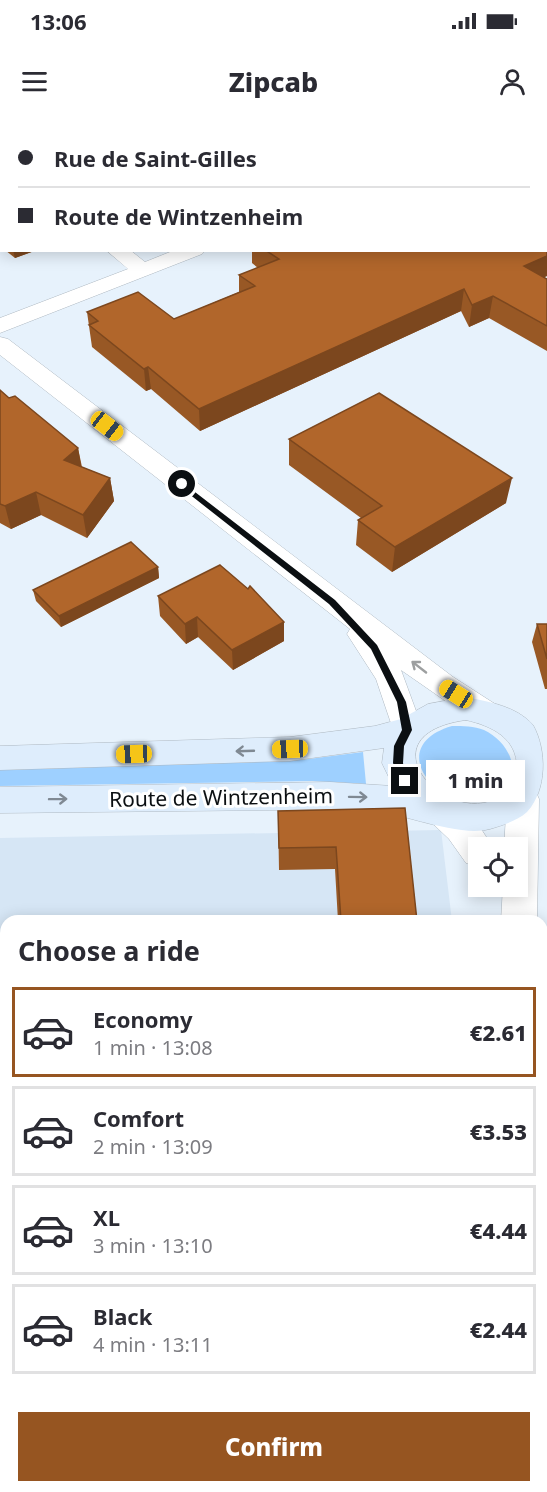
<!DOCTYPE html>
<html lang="en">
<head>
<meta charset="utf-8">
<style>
  body { margin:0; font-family:"Noto Sans",sans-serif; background:#f2f2f3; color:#2b2b33; height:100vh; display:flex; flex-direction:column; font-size:22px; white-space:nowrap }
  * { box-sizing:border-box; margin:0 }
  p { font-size:20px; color:#7c7c81 }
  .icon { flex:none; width:33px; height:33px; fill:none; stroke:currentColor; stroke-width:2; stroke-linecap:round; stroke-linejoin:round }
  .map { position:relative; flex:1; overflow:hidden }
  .sheet { position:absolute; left:0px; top:795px; width:548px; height:578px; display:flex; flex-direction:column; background:#fff; border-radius:18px 18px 0 0; box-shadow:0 3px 15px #0003 }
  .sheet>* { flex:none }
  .hud { position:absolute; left:0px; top:0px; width:548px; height:132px; box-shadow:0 3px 15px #0003; display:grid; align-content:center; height:132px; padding:0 18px; background:#fff }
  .fabs { position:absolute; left:468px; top:717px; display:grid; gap:12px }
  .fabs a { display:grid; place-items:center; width:60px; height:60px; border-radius:0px; background:#fff; box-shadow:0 3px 15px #0003; font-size:30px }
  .end { position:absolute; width:27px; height:27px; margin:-14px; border:8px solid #0b0f12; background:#fff; box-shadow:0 0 0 3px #fff }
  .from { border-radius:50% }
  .bubble { position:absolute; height:42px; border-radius:0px; background:#fff; box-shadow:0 3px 15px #0003; font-size:20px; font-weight:800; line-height:42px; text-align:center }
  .car { position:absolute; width:18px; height:36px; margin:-18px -9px; border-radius:8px; box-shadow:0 0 4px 2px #0007; background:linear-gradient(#f5c518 24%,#345 0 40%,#f5c518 0 76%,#345 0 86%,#f5c518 0) }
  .hud b { display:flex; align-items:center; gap:21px; height:57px; font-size:22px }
  .hud b+b { border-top:2px solid #e1e1e2 }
  .hud i { width:15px; height:15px; background:#2b2b33 }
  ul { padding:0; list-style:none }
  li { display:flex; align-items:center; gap:18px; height:90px; margin:0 12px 9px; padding:0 6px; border:3px solid #e1e1e2; border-radius:0px }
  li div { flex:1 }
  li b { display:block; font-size:22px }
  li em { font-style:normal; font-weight:800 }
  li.selected { border-color:#965521 }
  li>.icon { width:54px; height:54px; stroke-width:1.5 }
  h2 { padding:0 18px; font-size:27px; line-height:72px }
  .action { display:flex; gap:12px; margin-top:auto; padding:12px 18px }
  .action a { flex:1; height:69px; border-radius:0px; background:#965521; color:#fff; font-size:24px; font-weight:800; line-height:69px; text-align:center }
  .status { display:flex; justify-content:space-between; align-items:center; height:42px; padding:0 30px; background:#fff; direction:ltr }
  .status svg { height:16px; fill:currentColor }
  header { display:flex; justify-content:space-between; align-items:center; height:78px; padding:0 18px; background:#fff; font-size:27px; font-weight:800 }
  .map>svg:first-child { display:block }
  .built { fill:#d6e6f5 }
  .green { fill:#9ed0ff }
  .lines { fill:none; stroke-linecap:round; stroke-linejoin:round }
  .lane-casing { stroke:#aeb8c1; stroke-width:2 }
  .street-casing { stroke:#aeb8c1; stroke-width:1 }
  .secondary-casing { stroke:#aeb8c1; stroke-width:1 }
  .lane { fill:#fff; fill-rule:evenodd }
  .street { fill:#fff; fill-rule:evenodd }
  .secondary { fill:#deedfc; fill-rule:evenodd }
  .wall { fill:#985825 }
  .shaded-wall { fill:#7c471e }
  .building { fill:#b1662b; stroke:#7c471e; stroke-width:1.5 }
  .oneway { stroke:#9d9fa0 }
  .oneway2 { stroke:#7f8993 }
  .route { fill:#0b0f12 }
  .labels { text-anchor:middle; stroke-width:6; stroke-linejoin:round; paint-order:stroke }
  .street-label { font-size:21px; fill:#0b0f12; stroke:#fff }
</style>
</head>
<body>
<div class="status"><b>13:06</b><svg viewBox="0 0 49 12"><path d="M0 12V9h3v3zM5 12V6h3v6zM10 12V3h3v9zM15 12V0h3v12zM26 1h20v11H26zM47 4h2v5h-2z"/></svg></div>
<header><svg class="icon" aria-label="menu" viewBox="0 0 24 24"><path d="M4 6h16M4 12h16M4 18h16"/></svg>Zipcab<svg class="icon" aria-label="person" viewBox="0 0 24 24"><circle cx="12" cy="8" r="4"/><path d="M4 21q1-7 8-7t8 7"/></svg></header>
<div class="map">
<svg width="547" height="1372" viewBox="0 0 547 1372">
  <rect width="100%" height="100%" fill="#e7f2fc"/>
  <path class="built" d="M441 710 452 801H6V1366L442 1367 441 1372H0V718Z"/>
  <path class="green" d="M452 606C463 606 474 606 484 610 510 622 527 658 495 674 441 699 380 627 452 606Z
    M363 632 366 664 312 661 0 666V647L301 640Z"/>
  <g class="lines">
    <g class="lane-casing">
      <path id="lane" d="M276 0H292L275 2Z
        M542 1071 547 1072V1100L542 1099Z"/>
    </g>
    <g class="street-casing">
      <path id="street" d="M152 0H173L151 2Z
        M308 0H326L327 2H309Z
        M522 0H542L521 2Z
        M0 44H2V55H0Z
        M106 130H130L145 142 175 130H205L202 134 0 213V198L128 149Z
        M0 217 8 219 453 557 495 584 499 592 495 600 484 604 473 600 401 550 423 610 418 618 407 622 396 618 376 559 347 514 350 509 0 235Z
        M523 666 535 670 539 679 537 801H501L503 766H518V728H504L507 679 511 670Z
        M440 677C463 684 482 706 492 728H478V747L466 743 449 719 428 699 423 690 428 681Z
        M487 1366H535L534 1372H486Z"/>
    </g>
    <g class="secondary-casing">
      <path id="secondary" d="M466 577C489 582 516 586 533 605 547 630 547 670 527 692 517 701 503 705 490 709 458 718 401 692 364 689L0 693V667L330 662 393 666 382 643 384 628 290 641 0 650V626L290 617 375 606 401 599 428 584ZM466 600C492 606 517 618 517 648 516 660 511 668 502 675 450 713 357 615 466 600Z"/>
    </g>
    <use href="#lane" class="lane"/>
    <use href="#street" class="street"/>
    <use href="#secondary" class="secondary"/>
  </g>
  <path class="wall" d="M547 3V156L544 157 547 159V231L489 198 469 207 461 191 200 311 151 269 146 271 92 227 87 192 174 199 239 172V155L258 148 252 143V130H546Z
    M0 64 2 65V127L0 126Z
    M5 130H37L15 138Z
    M0 270 9 278 78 328 82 347 110 358 114 381 87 418 41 395 11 409 0 403Z
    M289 319 506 383 392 452 356 425 358 400 361 398 289 345Z
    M158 447 159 458 61 507 36 481 33 470Z
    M158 476 284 502V521L233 550 198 517 186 524 160 496Z
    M537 504H547V569H545L532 522Z
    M405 688 417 801H338L335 749 279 750 278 691Z
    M0 1000 6 1010V1106H0Z"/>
  <path class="shaded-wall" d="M30 0H105L100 2H25Z
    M2 8V31L0 32V9Z
    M13 130H37L15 138Z
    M547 136V156L520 168 524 146Z
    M464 169 461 191 200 311 199 289Z
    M493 176 489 198 469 207 472 185Z
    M148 247 151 269 146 271 144 249Z
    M78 328 82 351 64 340Z
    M110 358 114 381 87 418 83 395Z
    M512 358 506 383 392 452 395 427Z
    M36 372 41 395 11 409 5 386Z
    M158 447 159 458 61 507 59 496Z
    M197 497 198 517 186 524 185 504Z
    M284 502V521L233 550 232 530Z
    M0 1000 6 1010V1034L0 1042Z
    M234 1366H237L235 1372H232Z"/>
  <path class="building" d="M0 0H30L25 2H2V8L0 9Z
    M547 3V136L524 146 547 159V206L493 176 472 185 464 169 199 289 148 247 144 249 89 205 98 201 87 192 138 172 174 199 255 166 239 155 279 139 265 130H546V4Z
    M0 64 2 65V108L0 107Z
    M0 270 9 278 15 276 78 328 64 340 110 358 83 395 36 372 5 386 0 384Z
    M379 273 512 358 395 427 358 400 382 386 289 319Z
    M131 422 158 447 59 496 33 470Z
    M220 445 248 469 250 466 284 502 232 530 197 497 185 504 158 476Z
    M537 504H547V539Z
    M405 688 417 801H341L336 727 279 728 278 691Z
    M0 1032H6V1091H0Z
    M45 1366H234L232 1372H52Z"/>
  <defs><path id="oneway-shaft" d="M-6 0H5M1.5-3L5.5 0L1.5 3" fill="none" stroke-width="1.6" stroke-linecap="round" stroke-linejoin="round" transform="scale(1.5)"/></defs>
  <use class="oneway" href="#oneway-shaft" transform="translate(419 547) rotate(-142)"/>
  <g class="oneway2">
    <use href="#oneway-shaft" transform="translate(245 631) rotate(178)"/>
    <use href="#oneway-shaft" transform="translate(358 677) rotate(1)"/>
    <use href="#oneway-shaft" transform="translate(58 679) rotate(-1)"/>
  </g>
  <path class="route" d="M182 362 335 480 377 525 406 582 412 610 404 626 403 643 408 664H401L393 643 394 626 402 610 397 582 371 529 329 484 179 366Z"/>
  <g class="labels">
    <g class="street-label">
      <text transform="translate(221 678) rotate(-1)" y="7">Route de Wintzenheim</text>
    </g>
  </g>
</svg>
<div class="fabs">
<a><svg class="icon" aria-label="locate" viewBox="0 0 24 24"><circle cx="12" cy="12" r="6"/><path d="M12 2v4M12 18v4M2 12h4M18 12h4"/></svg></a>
</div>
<i class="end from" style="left:182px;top:364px"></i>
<i class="end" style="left:405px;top:661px"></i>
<div class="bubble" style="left:426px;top:640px;width:99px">1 min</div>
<i class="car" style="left:107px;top:306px;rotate:128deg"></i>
<i class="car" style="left:456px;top:574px;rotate:302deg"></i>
<i class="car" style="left:290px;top:629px;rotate:268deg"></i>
<i class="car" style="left:134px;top:634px;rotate:268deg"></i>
<div class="hud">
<b><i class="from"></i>Rue de Saint-Gilles</b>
<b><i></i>Route de Wintzenheim</b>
</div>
<section class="sheet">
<h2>Choose a ride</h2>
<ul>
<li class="selected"><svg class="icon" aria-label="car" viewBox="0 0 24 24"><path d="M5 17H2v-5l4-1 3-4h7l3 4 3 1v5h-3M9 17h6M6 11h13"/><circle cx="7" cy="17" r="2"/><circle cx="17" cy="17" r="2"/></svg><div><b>Economy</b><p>1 min · 13:08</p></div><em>€2.61</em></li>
<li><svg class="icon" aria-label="car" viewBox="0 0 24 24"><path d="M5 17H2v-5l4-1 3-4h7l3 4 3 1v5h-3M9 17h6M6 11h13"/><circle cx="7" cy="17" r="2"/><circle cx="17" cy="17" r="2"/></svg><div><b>Comfort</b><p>2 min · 13:09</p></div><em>€3.53</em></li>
<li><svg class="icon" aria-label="car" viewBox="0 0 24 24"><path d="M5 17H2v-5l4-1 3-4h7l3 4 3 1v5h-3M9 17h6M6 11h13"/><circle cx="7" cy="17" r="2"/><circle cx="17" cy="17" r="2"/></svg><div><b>XL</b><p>3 min · 13:10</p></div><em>€4.44</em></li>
<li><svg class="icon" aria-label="car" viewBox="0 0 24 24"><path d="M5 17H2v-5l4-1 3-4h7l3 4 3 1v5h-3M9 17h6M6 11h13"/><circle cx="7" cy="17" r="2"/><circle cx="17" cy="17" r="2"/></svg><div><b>Black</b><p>4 min · 13:11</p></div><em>€2.44</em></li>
</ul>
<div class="action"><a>Confirm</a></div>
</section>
</div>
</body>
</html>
